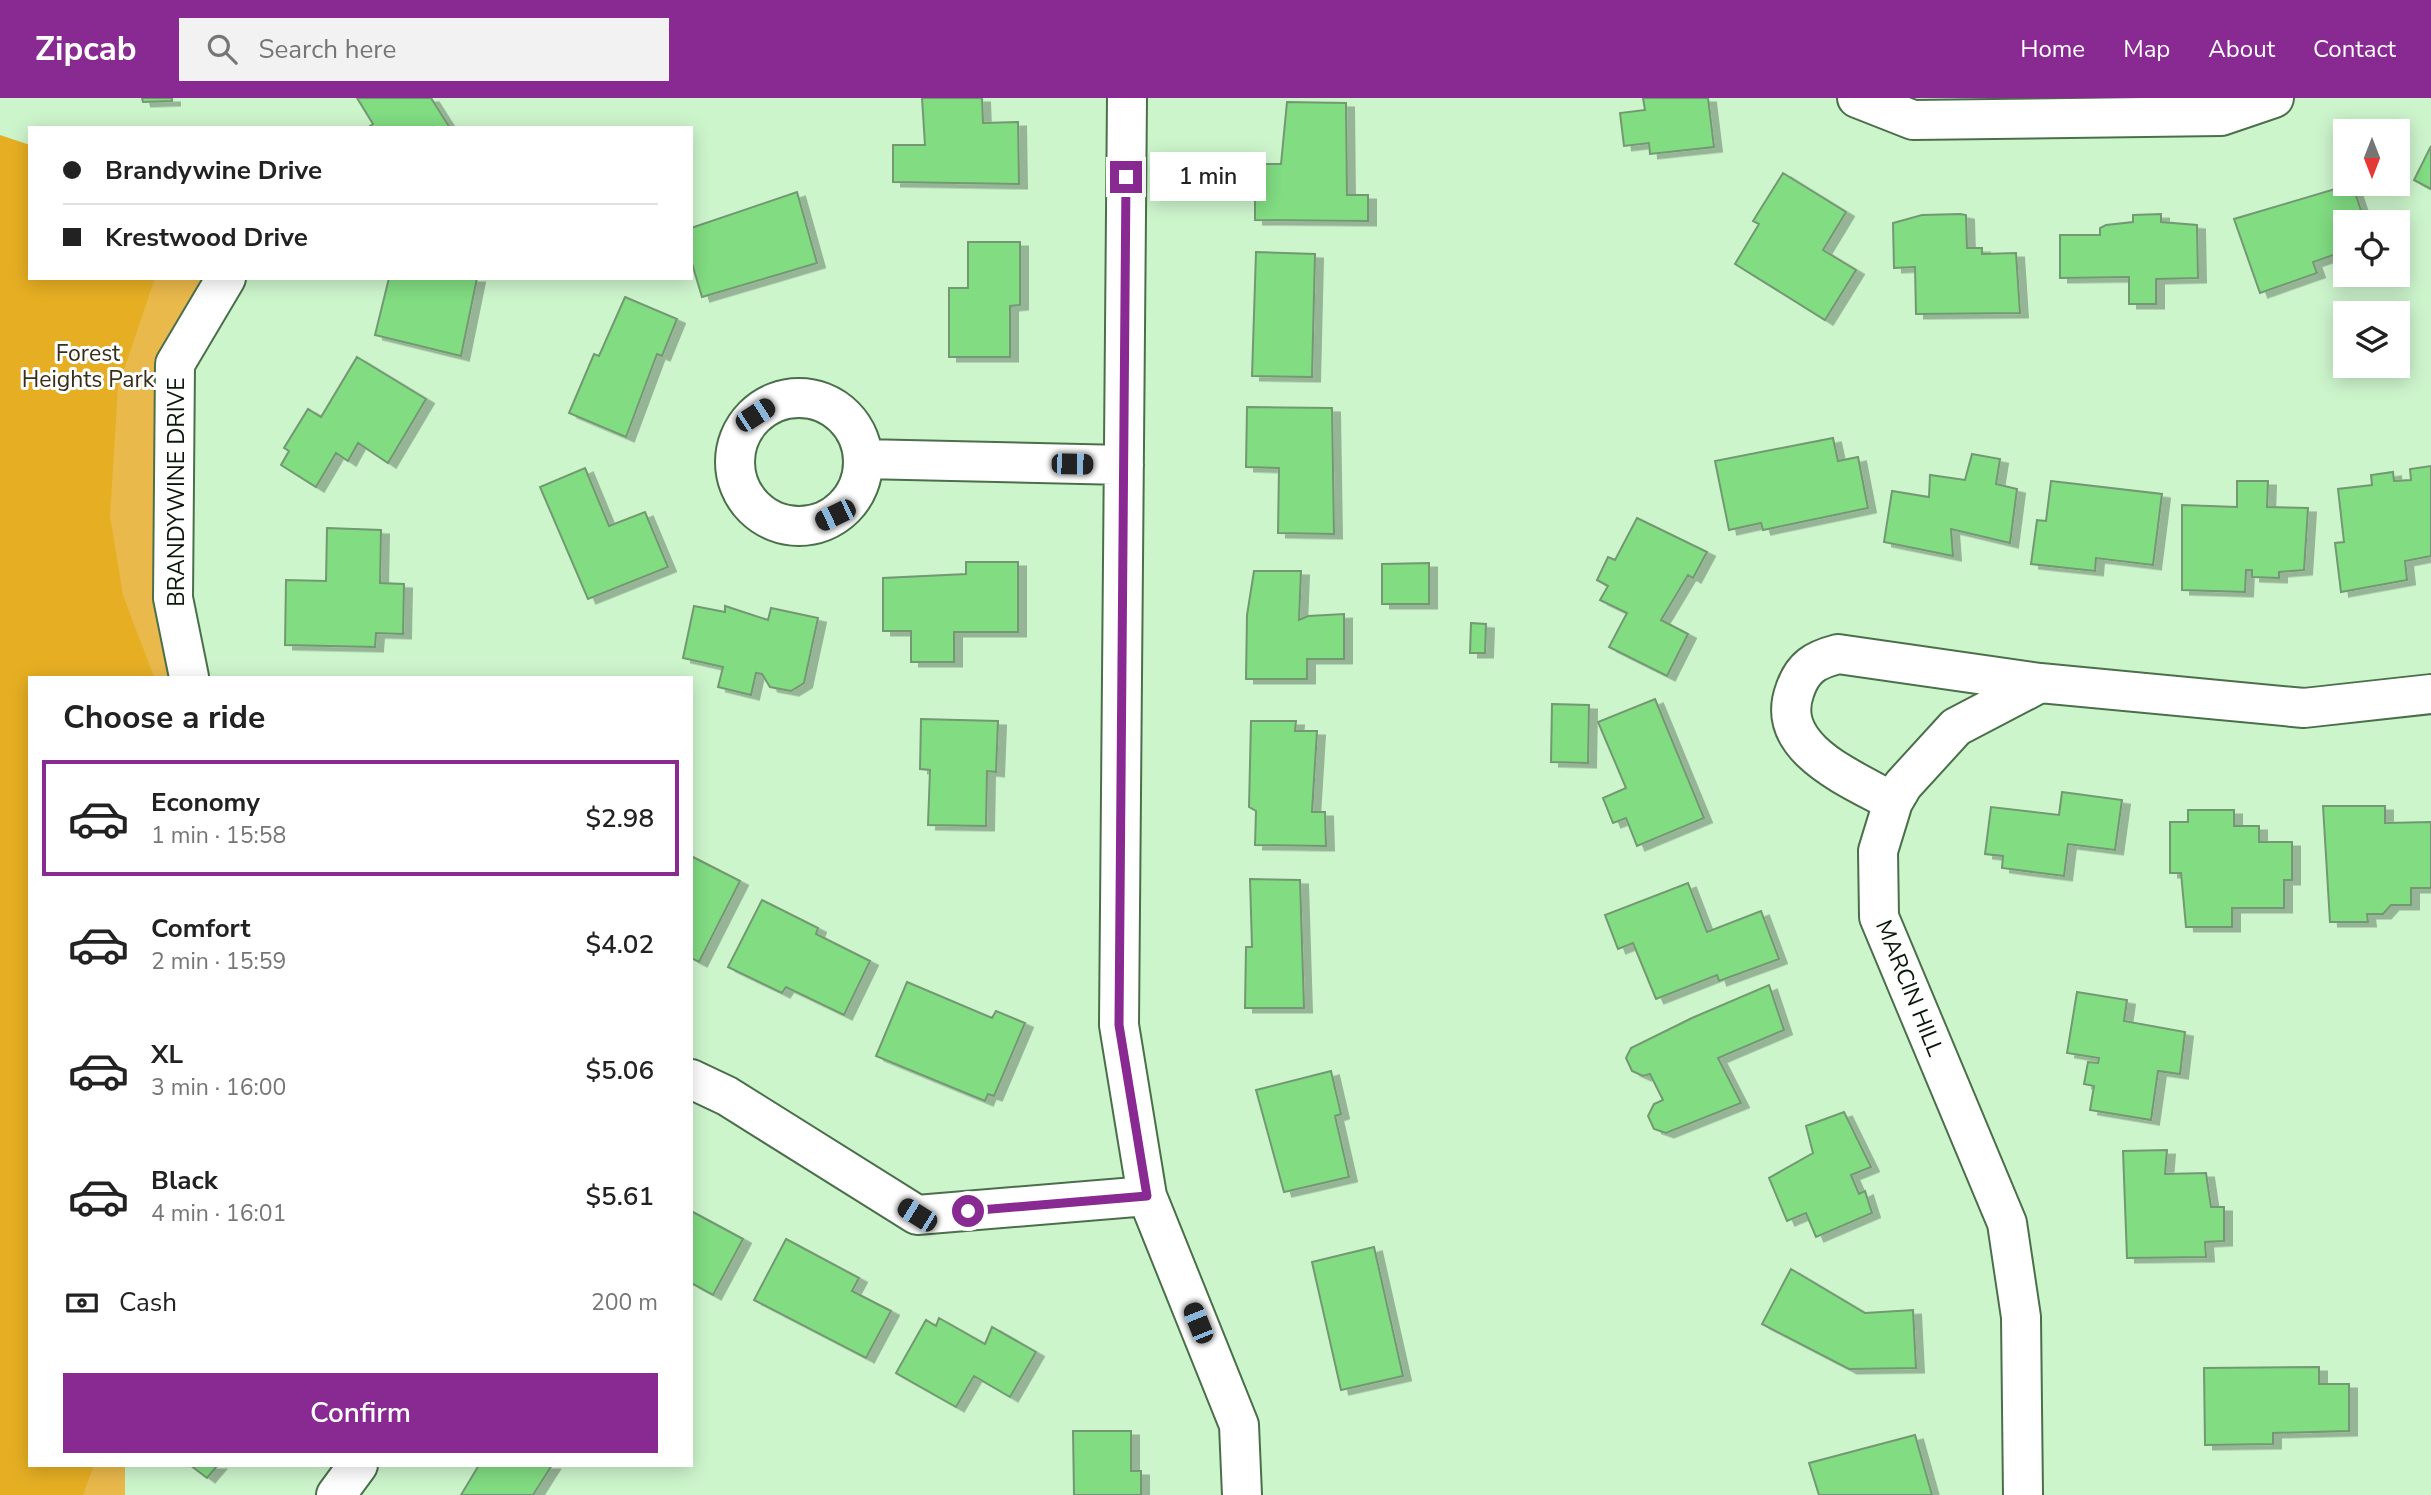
<!DOCTYPE html>
<html lang="en">
<head>
<meta charset="utf-8">
<style>
  body { margin:0; font-family:"Nunito Sans",sans-serif; background:#f2f2f2; color:#222; height:100vh; display:flex; flex-direction:column; font-size:26px; white-space:nowrap }
  * { box-sizing:border-box; margin:0 }
  p { font-size:23px; color:#767676 }
  .icon { flex:none; width:38px; height:38px; fill:none; stroke:currentColor; stroke-width:2; stroke-linecap:round; stroke-linejoin:round }
  .map { position:relative; flex:1; overflow:hidden }
  .sheet { position:absolute; left:28px; top:578px; width:665px; height:791px; display:flex; flex-direction:column; background:#fff; border-radius:0px; box-shadow:0 4px 18px #0003 }
  .sheet>* { flex:none }
  .top-card { position:absolute; left:28px; top:28px; width:665px; height:154px; border-radius:0px; box-shadow:0 4px 18px #0003; display:grid; align-content:center; height:154px; padding:0 35px; background:#fff }
  .needle { width:46px; rotate:180deg }
  .controls { position:absolute; left:2333px; top:21px; display:grid; gap:14px }
  .controls a { display:grid; place-items:center; width:77px; height:77px; border-radius:0px; background:#fff; box-shadow:0 4px 18px #0003; font-size:35px }
  .end { position:absolute; width:32px; height:32px; margin:-16px; border:9px solid #892992; background:#fff; box-shadow:0 0 0 4px #fff }
  .from { border-radius:50% }
  .bubble { position:absolute; height:49px; border-radius:0px; background:#fff; box-shadow:0 4px 18px #0003; font-size:23px; font-weight:600; line-height:49px; text-align:center }
  .car { position:absolute; width:21px; height:42px; margin:-21px -10px; border-radius:9px; box-shadow:0 0 5px 2px #0007; background:linear-gradient(#222 24%,#8ab4d8 0 40%,#222 0 76%,#8ab4d8 0 86%,#222 0) }
  .top-card b { display:flex; align-items:center; gap:24px; height:66px; font-size:26px }
  .top-card b+b { border-top:2px solid #e0e0e0 }
  .top-card i { width:18px; height:18px; background:#222 }
  ul { padding:0; list-style:none }
  li { display:flex; align-items:center; gap:21px; height:116px; margin:0 14px 10px; padding:0 21px; border:4px solid transparent; border-radius:0px }
  li div { flex:1 }
  li b { display:block; font-size:26px }
  li em { font-style:normal; font-weight:600 }
  li.current { border-color:#892992 }
  li>.icon { width:63px; height:63px; stroke-width:1.5 }
  h2 { padding:0 35px; font-size:32px; line-height:84px }
  .pay { display:flex; align-items:center; gap:18px; height:77px; padding:0 35px; font-size:26px }
  .pay p { margin-inline-start:auto }
  .button { display:flex; gap:14px; margin-top:auto; padding:14px 35px }
  .button a { flex:1; height:80px; border-radius:0px; background:#892992; color:#fff; font-size:28px; font-weight:600; line-height:80px; text-align:center }
  header { display:flex; align-items:center; gap:42px; box-sizing:border-box; height:98px; padding:0 35px; background:#892992; color:#fff }
  header strong { font-size:33px }
  nav { display:flex; gap:38px; margin-inline-start:auto; font-size:24px }
  .search { width:490px; height:63px; background:#f2f2f2; display:flex; align-items:center; gap:18px; box-sizing:border-box; padding:0 24px; border-radius:0px; color:#767676; font-size:26px }
  .map>svg:first-child { display:block }
  .green { fill:#eab94b }
  .forest { fill:#e6af23 }
  .building { fill:#81dc82; stroke:#739873; stroke-width:2; filter:url(#shadow) }
  .lines { fill:none; stroke-linecap:round; stroke-linejoin:round }
  .minor-casing { stroke:#4b6f4b; stroke-width:42 }
  .minor { stroke:#fff; stroke-width:38 }
  .route { stroke:#892992; stroke-width:9 }
  .labels { text-anchor:middle; stroke-width:6; stroke-linejoin:round; paint-order:stroke }
  .park-label { font-size:23px; fill:#382e19; stroke:#fff }
  .street-label { font-size:23px; fill:#0b190b; stroke:#fff }
</style>
</head>
<body>
<header>
<strong>Zipcab</strong>
<div class="search"><svg class="icon" aria-label="search" viewBox="0 0 24 24"><circle cx="10" cy="10" r="6"/><path d="M15 15l6 6"/></svg>Search here</div>
<nav><a>Home</a><a>Map</a><a>About</a><a>Contact</a></nav>
</header>
<div class="map">
<svg width="2431" height="1397" viewBox="0 0 2431 1397">
  <defs>
    <filter id="shadow"><feDropShadow dx="8" dy="4.5" stdDeviation="0" flood-color="#0004"/></filter>
  </defs>
  <rect width="100%" height="100%" fill="#cdf5cc"/>
  <path class="green" d="M0 167 30 180H226L175 266 189 579H30V1367H125V1397H0Z"/>
  <path class="forest" d="M0 37 30 47V180H155L118 289 110 418 123 497 154 579H30V1367H94L83 1397H0Z"/>
  <path class="building" d="M142 0H172V3L143 4Z
    M357 0H431L450 30H367L373 26Z
    M922 0H982L983 25 1018 24 1019 86 893 84V47H925Z
    M1643 0H1708L1714 49 1650 56 1649 45 1624 48 1620 15 1645 12Z
    M1287 4 1346 5 1347 97H1368V123L1255 122V66H1281Z
    M2431 48V91L2414 82Z
    M1783 75 1846 114 1823 152 1856 172 1825 222 1735 166 1759 126 1753 123Z
    M2352 86 2365 124H2345V153L2313 164 2317 175 2260 195 2234 121Z
    M797 94 817 165 702 199 691 162V130Z
    M1960 116 1966 117 1967 150H1982V156L2016 155 2020 215 1916 216 1915 169 1894 170 1893 125 1922 117Z
    M2161 116V124L2197 127 2198 180 2156 181V206H2129V179L2060 180V137H2100V130L2106 127 2133 124V117Z
    M968 144H1020V207L1010 208V259H949V190H968Z
    M1256 154 1315 156 1312 279 1252 278Z
    M389 180H477L461 258 375 237Z
    M625 199 677 221 662 258 657 256 626 339 569 315 594 256 599 258Z
    M357 259 426 301 388 365 358 345 348 363 336 355 316 389 281 367 289 353 284 350 308 311 321 319Z
    M1247 309 1332 310 1334 436 1278 435 1279 370 1246 369Z
    M1833 340 1838 363 1858 359 1868 410 1763 432 1761 425 1729 432 1715 363Z
    M1972 356 2000 361 1996 386 2017 391 2010 445 1951 431 1953 458 1884 444 1892 393 1929 399 1930 377 1965 382Z
    M2431 368V458L2405 463 2407 482 2341 494 2335 445 2344 444 2338 391 2372 387 2371 377 2393 374 2394 383 2411 382 2410 371Z
    M585 370 609 428 645 414 668 469 588 501 540 389Z
    M2051 383 2162 396 2153 467 2096 460 2095 473 2031 466 2037 422 2046 423Z
    M2237 383H2268L2267 409 2308 410 2304 472 2279 474V480L2252 479V472H2246L2245 494 2182 492V407L2237 409Z
    M1637 420 1707 454 1693 480 1688 477 1661 522 1688 536 1667 578 1609 549 1627 515 1600 502 1608 488 1597 482 1608 459 1615 462Z
    M327 430 381 432 380 485 404 486 403 536 376 535 375 549 285 547 286 482 326 483Z
    M966 464H1018V534H954V564H911V533H883V480L966 476Z
    M1429 465V506H1382V466Z
    M1254 473H1301L1299 522 1308 518 1344 516V561H1307V581H1246L1247 517Z
    M694 508 725 514V508L768 522 771 510 818 520 804 585 791 593 770 589 762 576 756 575 751 597 718 589 723 569 683 560Z
    M1471 525 1486 526 1485 555H1470Z
    M1655 601 1704 720 1637 748 1626 720 1613 725 1603 700 1626 690 1598 624Z
    M1552 606 1589 607 1588 665 1551 664Z
    M921 621 998 623 996 674 987 673 986 728 928 727 930 672 920 671Z
    M1251 623H1296L1295 633H1317L1312 714H1325L1326 748 1255 747 1256 713 1249 709Z
    M2062 694 2122 702 2115 752 2068 746 2064 778 2002 770 2003 758 1985 756 1991 709 2059 717Z
    M2323 708H2385V725L2431 724V790H2411V807H2391L2383 816H2367L2368 824H2330Z
    M2188 712H2234V728H2259V744H2292V782H2284V810H2232V829H2186L2181 775H2170V724H2188Z
    M691 758 740 783 699 864 691 860Z
    M1250 781 1300 782 1304 910H1245L1246 849H1252Z
    M1688 785 1707 834 1761 813 1779 861 1719 883 1717 877 1656 901 1633 845 1618 851 1605 817Z
    M762 802 818 830 816 836 870 863 844 917 786 889 782 895 728 869Z
    M907 884 992 920 996 913 1025 925 994 998 988 996 985 1003 876 958Z
    M1769 887 1784 932 1718 960 1741 1005 1666 1035 1654 1031 1648 1018 1654 1006 1663 1002 1650 976 1643 978 1632 973 1626 960 1631 950 1692 920Z
    M2077 894 2127 902 2124 923 2185 934 2180 976 2158 973 2151 1022 2090 1012 2094 988 2084 986 2088 964 2098 965 2099 960 2067 955Z
    M1331 973 1341 1016 1335 1018 1349 1079 1284 1094 1256 992Z
    M1844 1014 1871 1069 1851 1077 1859 1096 1865 1093 1872 1115 1816 1139 1806 1115 1787 1123 1769 1080 1813 1055 1806 1028Z
    M2167 1052 2165 1076 2206 1075 2211 1109H2224V1143L2205 1144 2206 1159 2127 1160 2123 1053Z
    M691 1113 743 1141 713 1197 691 1185Z
    M786 1141 859 1180 852 1193 891 1213 866 1260 754 1202Z
    M1374 1149 1403 1278 1341 1292 1312 1164Z
    M1791 1171 1865 1215 1913 1212 1916 1270 1849 1271 1762 1226Z
    M939 1220 985 1246 992 1229 1036 1254 1010 1299 974 1278 956 1309 896 1275 926 1222 936 1228Z
    M2319 1269V1286H2349V1333L2273 1335V1346L2205 1347 2204 1270Z
    M1073 1333H1131V1373H1141V1397H1074Z
    M1915 1337 1932 1397H1819L1809 1365Z
    M190 1367H218L207 1380Z
    M479 1367H552L533 1397H461Z"/>
  <g class="lines">
    <g class="minor-casing">
      <path id="minor" d="M1127 0 1119 927 1147 1098 1239 1327 1242 1397
        M1857 0 1913 22 2221 18 2274 0
        M735 364a64 64 0 1 1 128 0a64 64 0 1 1-128 0Z
        M863 361 1124 367
        M189 579 173 500 175 266 226 180
        M1893 704C1853 681 1773 651 1795 592 1803 569 1815 562 1838 556L2040 585
        M691 981 727 998 917 1117 1147 1098
        M336 1397 358 1367
        M2023 1397 2021 1219 2007 1125 1879 819 1878 753 1893 704 1903 687 1956 629 2040 585 2304 610 2431 596"/>
    </g>
    <use href="#minor" class="minor"/>
  </g>
  <g class="lines">
    <path class="route" d="M968 1113 1147 1098 1119 927 1126 79"/>
  </g>
  <g class="labels">
    <g class="park-label">
      <text x="88" y="263">Forest<tspan x="88" dy="26">Heights Park</tspan></text>
    </g>
    <g class="street-label">
      <text transform="translate(176 394) rotate(-90)" y="8">BRANDYWINE DRIVE</text>
      <text transform="translate(1910 890) rotate(68)" y="8">MARCIN HILL</text>
    </g>
  </g>
</svg>
<div class="controls">
<a><svg class="needle" viewBox="-14 -14 28 28"><path d="M0-13l5 13h-10z" fill="#e53935"/><path d="M0 13l5-13h-10z" fill="#767676"/></svg></a>
<a><svg class="icon" aria-label="locate" viewBox="0 0 24 24"><circle cx="12" cy="12" r="6"/><path d="M12 2v4M12 18v4M2 12h4M18 12h4"/></svg></a>
<a><svg class="icon" aria-label="layers" viewBox="0 0 24 24"><path d="M12 4l9 5-9 5-9-5zM3 14l9 5 9-5"/></svg></a>
</div>
<i class="end from" style="left:968px;top:1113px"></i>
<i class="end" style="left:1126px;top:79px"></i>
<div class="bubble" style="left:1150px;top:54px;width:116px">1 min</div>
<i class="car" style="left:755px;top:317px;rotate:57deg"></i>
<i class="car" style="left:1072px;top:366px;rotate:91deg"></i>
<i class="car" style="left:835px;top:417px;rotate:244deg"></i>
<i class="car" style="left:917px;top:1117px;rotate:302deg"></i>
<i class="car" style="left:1198px;top:1225px;rotate:338deg"></i>
<div class="top-card">
<b><i class="from"></i>Brandywine Drive</b>
<b><i></i>Krestwood Drive</b>
</div>
<section class="sheet">
<h2>Choose a ride</h2>
<ul>
<li class="current"><svg class="icon" aria-label="car" viewBox="0 0 24 24"><path d="M5 17H2v-5l4-1 3-4h7l3 4 3 1v5h-3M9 17h6M6 11h13"/><circle cx="7" cy="17" r="2"/><circle cx="17" cy="17" r="2"/></svg><div><b>Economy</b><p>1 min · 15:58</p></div><em>$2.98</em></li>
<li><svg class="icon" aria-label="car" viewBox="0 0 24 24"><path d="M5 17H2v-5l4-1 3-4h7l3 4 3 1v5h-3M9 17h6M6 11h13"/><circle cx="7" cy="17" r="2"/><circle cx="17" cy="17" r="2"/></svg><div><b>Comfort</b><p>2 min · 15:59</p></div><em>$4.02</em></li>
<li><svg class="icon" aria-label="car" viewBox="0 0 24 24"><path d="M5 17H2v-5l4-1 3-4h7l3 4 3 1v5h-3M9 17h6M6 11h13"/><circle cx="7" cy="17" r="2"/><circle cx="17" cy="17" r="2"/></svg><div><b>XL</b><p>3 min · 16:00</p></div><em>$5.06</em></li>
<li><svg class="icon" aria-label="car" viewBox="0 0 24 24"><path d="M5 17H2v-5l4-1 3-4h7l3 4 3 1v5h-3M9 17h6M6 11h13"/><circle cx="7" cy="17" r="2"/><circle cx="17" cy="17" r="2"/></svg><div><b>Black</b><p>4 min · 16:01</p></div><em>$5.61</em></li>
</ul>
<div class="pay"><svg class="icon" aria-label="cash" viewBox="0 0 24 24"><path d="M3 7h18v10H3z"/><circle cx="12" cy="12" r="2"/></svg>Cash<p>200 m</p></div>
<div class="button"><a>Confirm</a></div>
</section>
</div>
</body>
</html>
